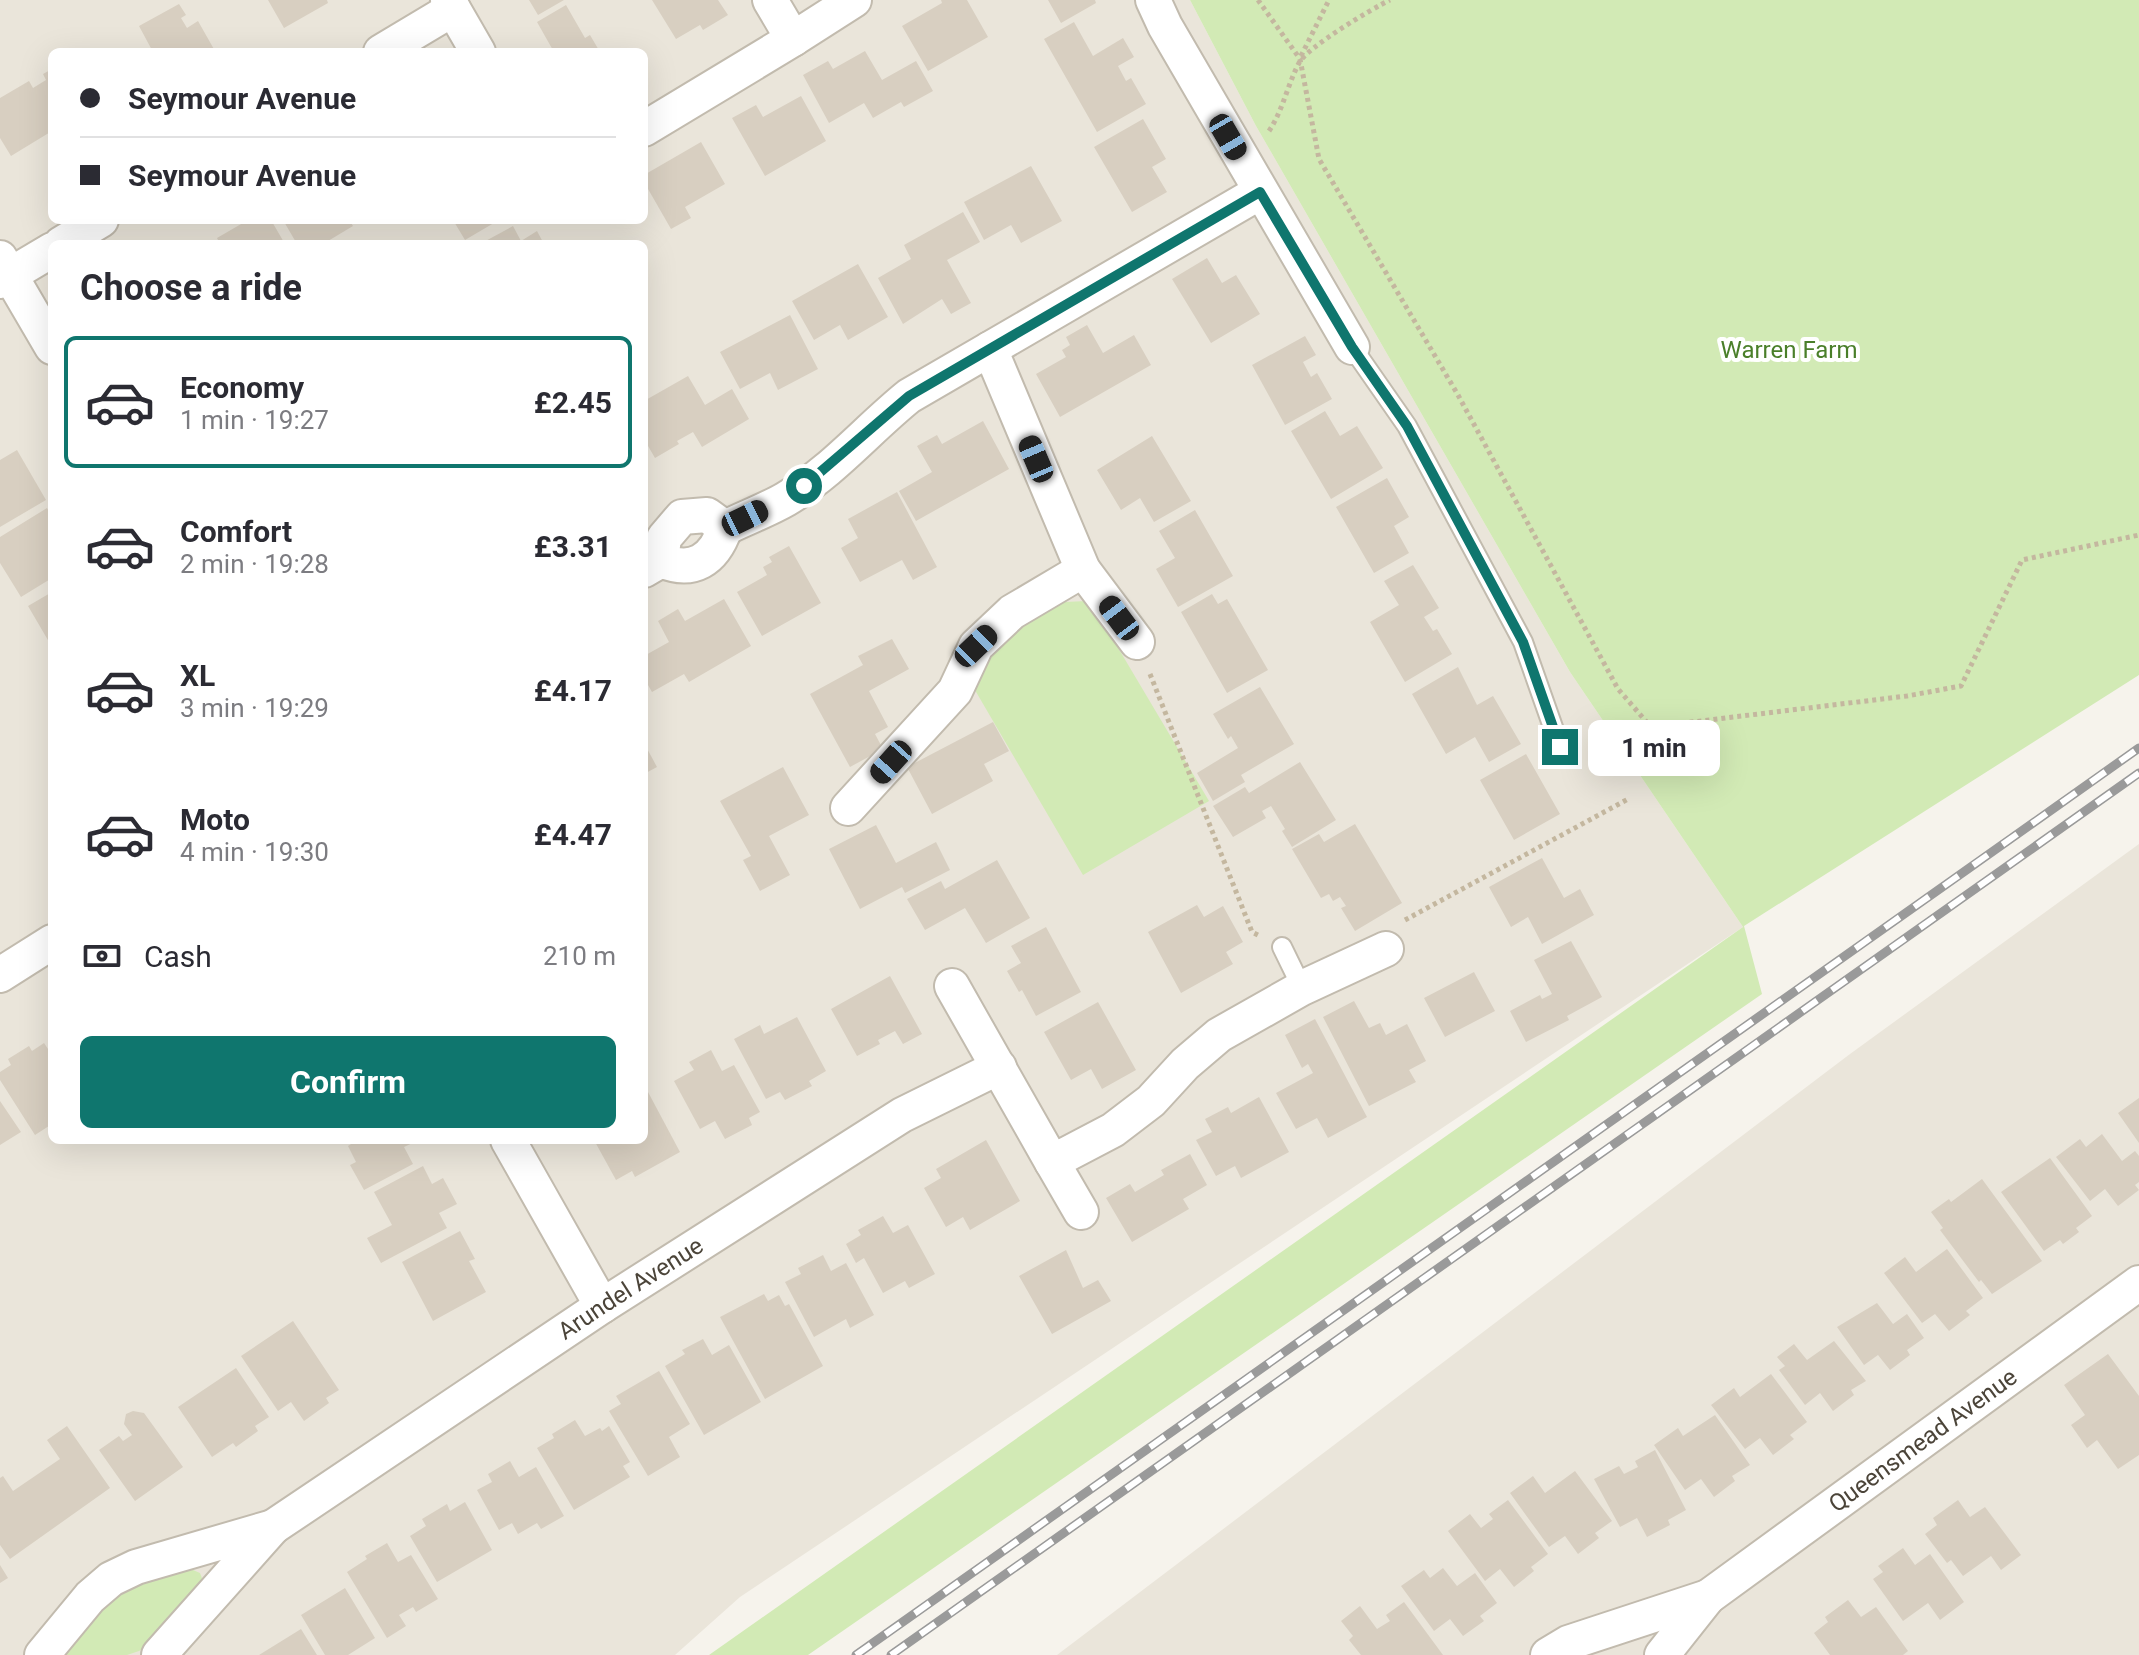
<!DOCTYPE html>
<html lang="en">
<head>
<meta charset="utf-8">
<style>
  body { margin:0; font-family:Roboto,sans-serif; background:#f2f2f3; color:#2b2b33; height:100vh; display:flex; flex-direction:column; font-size:30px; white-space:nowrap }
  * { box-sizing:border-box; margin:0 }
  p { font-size:26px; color:#7c7c81 }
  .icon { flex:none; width:44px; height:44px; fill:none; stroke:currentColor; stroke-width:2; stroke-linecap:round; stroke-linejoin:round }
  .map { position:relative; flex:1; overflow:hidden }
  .panel { position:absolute; left:48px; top:240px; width:600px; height:904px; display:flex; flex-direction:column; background:#fff; border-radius:12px; box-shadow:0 8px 32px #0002 }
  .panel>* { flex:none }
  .banner { position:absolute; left:48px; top:48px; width:600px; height:176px; border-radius:12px; box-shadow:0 8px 32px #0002; display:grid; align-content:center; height:176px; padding:0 32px; background:#fff }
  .end { position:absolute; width:36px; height:36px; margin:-18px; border:10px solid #0f766e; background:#fff; box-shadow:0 0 0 4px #fff }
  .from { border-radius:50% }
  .bubble { position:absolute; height:56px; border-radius:12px; background:#fff; box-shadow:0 8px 32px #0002; font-size:26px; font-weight:700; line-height:56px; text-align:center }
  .car { position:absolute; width:24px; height:48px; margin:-24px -12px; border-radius:10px; box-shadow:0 0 6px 2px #0007; background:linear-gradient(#222 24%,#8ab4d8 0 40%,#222 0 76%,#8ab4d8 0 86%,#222 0) }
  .banner b { display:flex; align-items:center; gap:28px; height:76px; font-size:30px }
  .banner b+b { border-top:2px solid #e1e1e2 }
  .banner i { width:20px; height:20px; background:#2b2b33 }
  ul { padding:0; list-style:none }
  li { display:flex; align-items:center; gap:24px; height:132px; margin:0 16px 12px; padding:0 16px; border:4px solid transparent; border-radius:12px }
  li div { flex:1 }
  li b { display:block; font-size:30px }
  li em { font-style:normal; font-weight:700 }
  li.selected { border-color:#0f766e }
  li>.icon { width:72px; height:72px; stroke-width:1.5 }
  h2 { padding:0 32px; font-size:36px; line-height:96px }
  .pay { display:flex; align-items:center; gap:20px; height:88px; padding:0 32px; font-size:30px }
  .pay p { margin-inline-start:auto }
  .primary-button { display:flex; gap:16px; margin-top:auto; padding:16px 32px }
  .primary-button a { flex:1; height:92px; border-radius:12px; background:#0f766e; color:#fff; font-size:32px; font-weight:700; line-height:92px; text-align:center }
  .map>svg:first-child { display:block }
  .residential { fill:#eae5da; fill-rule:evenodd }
  .green { fill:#d2eab5 }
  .building { fill:#d8cfc1 }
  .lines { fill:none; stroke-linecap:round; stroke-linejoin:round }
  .lane-casing { stroke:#c2bbae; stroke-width:22 }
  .street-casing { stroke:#c2bbae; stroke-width:38 }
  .path { stroke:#c4b79f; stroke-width:5; stroke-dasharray:4 4; stroke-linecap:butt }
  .lane { stroke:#fff; stroke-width:18 }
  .street { stroke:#fff; stroke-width:34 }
  .rail-casing { stroke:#9a9a9a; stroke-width:9 }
  .rail { stroke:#fff; stroke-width:6; stroke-dasharray:18; stroke-linecap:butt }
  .route { stroke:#0f766e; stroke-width:10 }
  .labels { text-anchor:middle; stroke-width:8; stroke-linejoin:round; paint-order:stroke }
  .park-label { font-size:24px; fill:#4a7f2a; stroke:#fff }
  .street-label { font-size:24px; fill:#4b4439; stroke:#fff }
</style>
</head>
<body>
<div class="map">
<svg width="2139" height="1655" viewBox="0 0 2139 1655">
  <rect width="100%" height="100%" fill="#f6f3ec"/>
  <path class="residential" d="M0 0H1190L1256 126 1570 672 1743 927 740 1597 675 1655H0ZM52 52H644V220H52ZM52 244H644V1140H52Z
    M2139 844V1655H1057L1850 1054Z"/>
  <path class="green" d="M1190 0H2139V675L1744 926 1762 994 808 1655H709L1743 927 1570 672 1256 126Z
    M1087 601 1095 609 1209 801 1083 875 972 685 976 668 1021 625 1065 602Z
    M186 1567 200 1573 203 1581 153 1643 139 1651 127 1655H63L99 1605 132 1586Z"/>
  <path class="building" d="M268 0H327L328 3 284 28Z
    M529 0H564L538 15Z
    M652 0H718L728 15 703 30 700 25 676 39Z
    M941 0H967L988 37 928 71 902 26 942 3Z
    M1048 0H1095L1096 3 1061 23Z
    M179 4 186 15 181 18 187 28 198 21 215 51 153 52 139 26Z
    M566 5 585 38 590 35 600 52H554L537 22Z
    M1074 22 1093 56 1123 38 1134 57 1118 66 1126 81 1131 78 1146 104 1097 132 1044 39Z
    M865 51 882 80 916 61 933 91 904 107 901 102 873 118 864 103 829 123 803 75 828 61 833 69Z
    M52 69V131L11 156 0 138V98L29 81 33 88 46 80 43 74Z
    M801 96 826 141 765 176 732 118 756 105 763 117Z
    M1143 119 1166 159 1152 167 1167 192 1132 212 1094 147Z
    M701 142 725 184 685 207 691 218 671 229 644 182V175Z
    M1031 166 1062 221 1021 243 1011 225 984 240 964 202Z
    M963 212 980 242 947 260 971 303 951 314 942 299 903 324 878 278 911 259 904 245Z
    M248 220H271L285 244H220L217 238Z
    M283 220H349L353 226 323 244H297Z
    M453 220H499L465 240Z
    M513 226 521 241 537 231 544 244H480Z
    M1207 258 1222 283 1236 275 1260 314 1211 343 1172 279Z
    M858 264 888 317 848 340 840 325 814 340 792 301Z
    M790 315 818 369 778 390 770 373 740 389 720 352Z
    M1087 325 1103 353 1134 335 1151 365 1060 417 1036 374 1066 357 1062 350 1070 345 1066 337Z
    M1305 336 1316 355 1303 362 1311 377 1317 373 1332 399 1285 425 1252 365Z
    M688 376 705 405 732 389 749 419 702 447 693 432 677 441 679 444 655 458 644 439V401Z
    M1325 411 1340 436 1357 426 1383 468 1331 499 1291 431Z
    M983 421 1009 469 916 521 899 491 932 472 917 446 937 435 942 444Z
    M1152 436 1191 501 1154 522 1140 498 1121 510 1097 470Z
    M17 450 46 500 0 527V460Z
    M1387 478 1409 517 1394 526 1409 553 1374 573 1336 507Z
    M897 492 937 567 913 580 902 560 860 582 841 548 858 538 848 519Z
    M47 508 52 517V578L21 597 0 563V537Z
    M1195 510 1233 576 1178 607 1156 569 1175 558 1159 531Z
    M789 546 821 603 762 636 737 592 767 575 763 567 772 562 769 557Z
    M1413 565 1439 608 1424 617 1433 631 1437 629 1452 654 1405 682 1370 622 1399 605 1384 581Z
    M52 592V647L28 606Z
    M1212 594 1218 604 1227 599 1268 670 1227 693 1181 612Z
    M724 599 751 646 689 682 684 674 652 692 644 678V656L669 642 658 621 678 609 685 621Z
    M892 639 909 669 869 691 888 727 875 734 883 749 850 767 810 694 863 665 858 656Z
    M1458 667 1477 705 1493 696 1521 744 1489 762 1475 737 1446 754 1412 694Z
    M1260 687 1294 744 1241 775 1245 782 1213 801 1197 773 1238 748 1231 736 1228 739 1213 714Z
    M993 722 1009 751 984 764 993 781 932 814 907 767Z
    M644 743 657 767 644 774Z
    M1526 754 1560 814 1514 840 1480 780Z
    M1300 762 1336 820 1292 847 1282 831 1285 829 1271 806 1262 811 1266 818 1233 837 1213 806 1245 787 1249 793Z
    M783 767 809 815 769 836 790 875 760 891 743 860 751 856 720 801Z
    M1355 824 1402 903 1355 931 1341 908 1346 906 1340 897 1333 901 1329 894 1321 898 1292 849 1319 834 1324 842Z
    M876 825 896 863 936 842 950 870 905 893 902 887 860 909 829 849Z
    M1542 858 1564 898 1580 889 1594 915 1542 944 1528 917 1511 927 1489 887Z
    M997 860 1030 918 986 943 965 908 925 930 907 899 941 881 945 889Z
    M1197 905 1204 917 1223 906 1243 942 1226 952 1233 964 1181 993 1148 932Z
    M1046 927 1081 992 1036 1016 1022 990 1019 992 1007 971 1021 963 1011 946Z
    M1571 941 1602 997 1567 1016 1569 1020 1526 1042 1510 1011 1540 995 1542 999 1552 994 1534 960Z
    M1474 972 1495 1011 1445 1037 1424 998Z
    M890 976 922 1034 903 1044 895 1031 878 1040 880 1044 857 1056 831 1009Z
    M1354 1001 1369 1028 1380 1023 1386 1035 1407 1024 1426 1061 1409 1070 1416 1082 1369 1106 1323 1017Z
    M1098 1002 1136 1070 1102 1089 1091 1069 1071 1080 1044 1032Z
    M797 1017 826 1071 809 1081 812 1086 785 1100 780 1092 766 1099 734 1039 760 1025 764 1034Z
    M1315 1019 1367 1117 1328 1138 1317 1118 1296 1129 1276 1093 1313 1073 1308 1064 1302 1068 1285 1035Z
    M44 1043 52 1055V1124L35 1135 0 1080V1072L11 1065 8 1059 29 1046 32 1051Z
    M711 1050 722 1071 734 1065 760 1112 749 1118 752 1125 725 1139 715 1121 700 1129 674 1081 694 1070 689 1062Z
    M648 1092 680 1152 635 1177 632 1171 616 1180 594 1140H644V1094Z
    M1259 1097 1289 1152 1241 1178 1235 1166 1216 1176 1196 1140 1212 1132 1205 1119 1228 1107 1231 1113Z
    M2139 1098V1143L2118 1113Z
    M0 1101 21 1132 0 1145Z
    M2102 1134 2122 1161 2135 1151 2139 1156V1182L2135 1185 2139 1190 2118 1206 2105 1189 2090 1201 2056 1157 2080 1139 2086 1147Z
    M353 1140H419L404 1147 413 1164 364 1190 350 1165 356 1162 348 1146 354 1142Z
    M986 1140 1020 1201 970 1230 963 1217 946 1227 924 1188 941 1178 936 1169Z
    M1190 1154 1207 1185 1183 1199 1189 1209 1132 1242 1106 1198 1130 1184 1135 1192 1164 1175 1161 1170Z
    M2050 1158 2092 1216 2076 1228 2079 1232 2063 1244 2060 1240 2044 1251 2001 1192Z
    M423 1166 432 1184 443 1178 457 1204 439 1213 447 1228 381 1263 367 1238 392 1225 374 1192Z
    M1982 1179 2042 1261 1992 1294 1981 1280 1979 1282 1940 1230 1943 1228 1931 1212 1949 1199 1951 1202Z
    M883 1216 893 1233 908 1225 935 1274 909 1288 905 1281 883 1293 864 1258 856 1263 846 1244 861 1235 858 1230Z
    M460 1231 475 1259 469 1261 486 1292 433 1321 402 1262Z
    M1947 1249 1983 1298 1966 1311 1970 1315 1949 1331 1935 1314 1922 1323 1884 1273 1905 1257 1916 1272Z
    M1066 1250 1083 1288 1098 1280 1111 1301 1052 1334 1019 1276Z
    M823 1255 831 1271 846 1263 874 1315 850 1328 846 1319 814 1337 785 1282 801 1274 798 1268Z
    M764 1294 768 1301 779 1295 785 1306 789 1304 823 1366 765 1399 720 1317Z
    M1877 1303 1893 1324 1907 1314 1924 1338 1907 1350 1910 1355 1890 1370 1878 1355 1864 1365 1837 1327Z
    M293 1321 339 1390 326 1398 329 1403 304 1421 291 1402 278 1411 241 1356Z
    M703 1339 712 1355 729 1345 761 1402 704 1435 665 1366 685 1354 682 1350Z
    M1834 1341 1866 1381 1851 1390 1854 1395 1833 1411 1820 1393 1805 1405 1779 1370 1785 1366 1777 1357 1794 1344 1807 1360Z
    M2108 1354 2139 1396V1455L2118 1469 2097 1440 2087 1448 2071 1425 2085 1415 2064 1385Z
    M236 1368 269 1417 255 1426 258 1431 236 1447 233 1443 212 1457 178 1407Z
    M659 1371 690 1424 669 1437 680 1457 648 1476 609 1411 621 1404 616 1396Z
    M1771 1374 1807 1422 1790 1435 1794 1439 1773 1455 1760 1438 1745 1449 1711 1405 1734 1388 1740 1397Z
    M133 1411 144 1413 183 1467 135 1501 99 1450 119 1436 123 1441 132 1435 124 1424 126 1414Z
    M1715 1415 1750 1465 1732 1476 1735 1481 1714 1497 1701 1479 1685 1490 1654 1445 1678 1428 1683 1436Z
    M575 1420 585 1436 600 1428 602 1431 609 1426 630 1462 623 1466 630 1477 574 1510 537 1448 554 1438 552 1434Z
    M67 1426 110 1488 10 1559 0 1545V1478L3 1476 13 1491 60 1459 47 1440Z
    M1655 1450 1686 1510 1668 1520 1670 1525 1647 1537 1637 1518 1620 1527 1594 1479 1619 1466 1624 1474 1638 1467 1635 1461Z
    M510 1461 519 1477 536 1467 564 1516 541 1529 537 1523 518 1534 512 1523 499 1530 477 1490 492 1482 488 1474Z
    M1575 1471 1612 1521 1595 1533 1599 1538 1578 1554 1565 1536 1549 1547 1510 1493 1533 1476 1545 1493Z
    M1508 1500 1548 1554 1531 1567 1534 1571 1514 1587 1500 1569 1485 1581 1448 1531 1470 1514 1481 1528 1493 1519 1489 1514Z
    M1958 1500 1970 1517 1985 1507 2021 1555 2001 1570 1991 1556 1963 1576 1951 1560 1947 1563 1925 1534 1937 1525 1933 1518Z
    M465 1502 492 1550 437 1582 410 1536 426 1526 422 1519 447 1504 450 1511Z
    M387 1543 398 1562 411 1555 438 1599 416 1612 413 1607 399 1615 406 1626 387 1638 347 1572 367 1559 365 1556Z
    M1903 1548 1915 1565 1930 1554 1964 1602 1940 1620 1928 1603 1903 1621 1873 1579 1883 1572 1878 1566Z
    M0 1565 8 1578 0 1583Z
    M1443 1568 1457 1586 1475 1573 1497 1603 1480 1616 1484 1621 1463 1636 1450 1619 1434 1631 1401 1586 1424 1570 1430 1578Z
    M345 1588 375 1638 348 1655H325L301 1615Z
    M1848 1600 1861 1617 1876 1607 1908 1651 1903 1655H1830L1814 1633 1828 1622 1825 1617Z
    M1404 1602 1443 1655H1361L1349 1640 1353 1636 1341 1621 1360 1606 1377 1629 1390 1621 1386 1615Z
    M301 1629 317 1655H259Z"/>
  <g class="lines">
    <g class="lane-casing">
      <path id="lane" d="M1352 347 1407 426 1523 642 1560 747
        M1282 947 1302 988"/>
    </g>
    <g class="street-casing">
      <g id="street">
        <path d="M448 0 478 52"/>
        <path d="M1153 0 1165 26 1352 347"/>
        <path d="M793 39 854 0"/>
        <path d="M381 52 453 9"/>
        <path d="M644 129 793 39 770 0"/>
        <path d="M61 244 101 220"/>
        <path d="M0 258 52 347"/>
        <path d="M0 281 52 250"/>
        <path d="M990 349 1083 570 1137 642"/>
        <path d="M725 528C745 518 767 510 786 499 832 472 868 429 909 396L1260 192"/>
        <path d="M644 570 661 560 664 538 682 517 707 515 725 528C714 560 693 574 661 560"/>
        <path d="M848 808 955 691 976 646 1012 612 1083 570"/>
        <path d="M0 975 52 942"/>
        <path d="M952 986 1052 1162 1113 1130 1151 1101 1185 1064 1219 1035 1302 988 1386 949"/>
        <path d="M508 1140 602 1306"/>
        <path d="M1052 1162 1081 1212"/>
        <path id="s1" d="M273 1527 602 1306 902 1115 999 1067"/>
        <path d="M42 1655 90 1597 111 1579 136 1567 273 1527 159 1655"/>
        <path d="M1548 1655 1568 1643 1708 1597"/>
        <path id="s2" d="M1662 1655 1708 1597 2139 1283"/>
      </g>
    </g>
    <path class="path" d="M1258 0 1300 59 1319 159 1458 395 1618 689 1651 727 1907 696 1961 686 2022 560 2139 535
      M1301 56 1329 0
      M1269 131C1283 110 1287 86 1299 63 1306 48 1373 8 1390 0
      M1150 674 1252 932 1260 936
      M1405 920 1630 798"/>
    <use href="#lane" class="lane"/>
    <use href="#street" class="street"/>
    <g class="rail-casing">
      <path id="rail" d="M856 1655 2139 748
        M891 1655 2139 773"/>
    </g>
    <use href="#rail" class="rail"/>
  </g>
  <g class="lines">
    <path class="route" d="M804 486 909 396 1260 192 1352 347 1407 426 1523 642 1560 747"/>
  </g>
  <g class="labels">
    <g class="park-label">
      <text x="1789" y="358">Warren Farm</text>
    </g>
    <g class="street-label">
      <text dy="8" stroke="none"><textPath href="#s1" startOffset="430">Arundel Avenue</textPath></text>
      <text dy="8" stroke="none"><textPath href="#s2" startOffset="340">Queensmead Avenue</textPath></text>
    </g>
  </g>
</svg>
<i class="end from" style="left:804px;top:486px"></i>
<i class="end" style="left:1560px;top:747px"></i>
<div class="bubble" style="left:1588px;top:720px;width:132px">1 min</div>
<i class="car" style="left:1228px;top:137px;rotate:150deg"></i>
<i class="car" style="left:1036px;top:459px;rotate:337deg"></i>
<i class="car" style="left:745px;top:518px;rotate:64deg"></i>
<i class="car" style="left:1119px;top:618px;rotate:323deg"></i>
<i class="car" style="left:976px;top:646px;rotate:46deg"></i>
<i class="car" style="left:891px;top:762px;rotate:222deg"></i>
<div class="banner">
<b><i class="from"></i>Seymour Avenue</b>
<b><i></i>Seymour Avenue</b>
</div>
<section class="panel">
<h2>Choose a ride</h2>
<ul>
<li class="selected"><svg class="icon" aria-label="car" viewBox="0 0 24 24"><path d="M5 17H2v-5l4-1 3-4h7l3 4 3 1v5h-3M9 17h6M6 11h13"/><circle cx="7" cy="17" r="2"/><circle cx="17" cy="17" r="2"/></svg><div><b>Economy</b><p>1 min · 19:27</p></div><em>£2.45</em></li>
<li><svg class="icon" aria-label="car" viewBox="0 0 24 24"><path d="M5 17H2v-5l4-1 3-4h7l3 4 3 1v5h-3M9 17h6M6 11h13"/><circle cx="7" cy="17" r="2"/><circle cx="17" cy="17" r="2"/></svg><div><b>Comfort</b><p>2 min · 19:28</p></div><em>£3.31</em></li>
<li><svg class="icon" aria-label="car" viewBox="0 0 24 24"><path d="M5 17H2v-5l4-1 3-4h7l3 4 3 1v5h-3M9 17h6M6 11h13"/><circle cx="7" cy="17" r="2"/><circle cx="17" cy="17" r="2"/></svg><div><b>XL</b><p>3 min · 19:29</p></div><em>£4.17</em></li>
<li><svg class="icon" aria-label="car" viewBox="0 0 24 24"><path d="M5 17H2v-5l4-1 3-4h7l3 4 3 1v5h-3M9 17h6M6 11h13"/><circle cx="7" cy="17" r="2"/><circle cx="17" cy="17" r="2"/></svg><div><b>Moto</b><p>4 min · 19:30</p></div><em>£4.47</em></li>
</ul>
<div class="pay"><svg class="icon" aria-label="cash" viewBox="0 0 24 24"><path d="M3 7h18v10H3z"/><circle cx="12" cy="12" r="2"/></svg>Cash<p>210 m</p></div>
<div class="primary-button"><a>Confirm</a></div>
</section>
</div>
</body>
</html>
